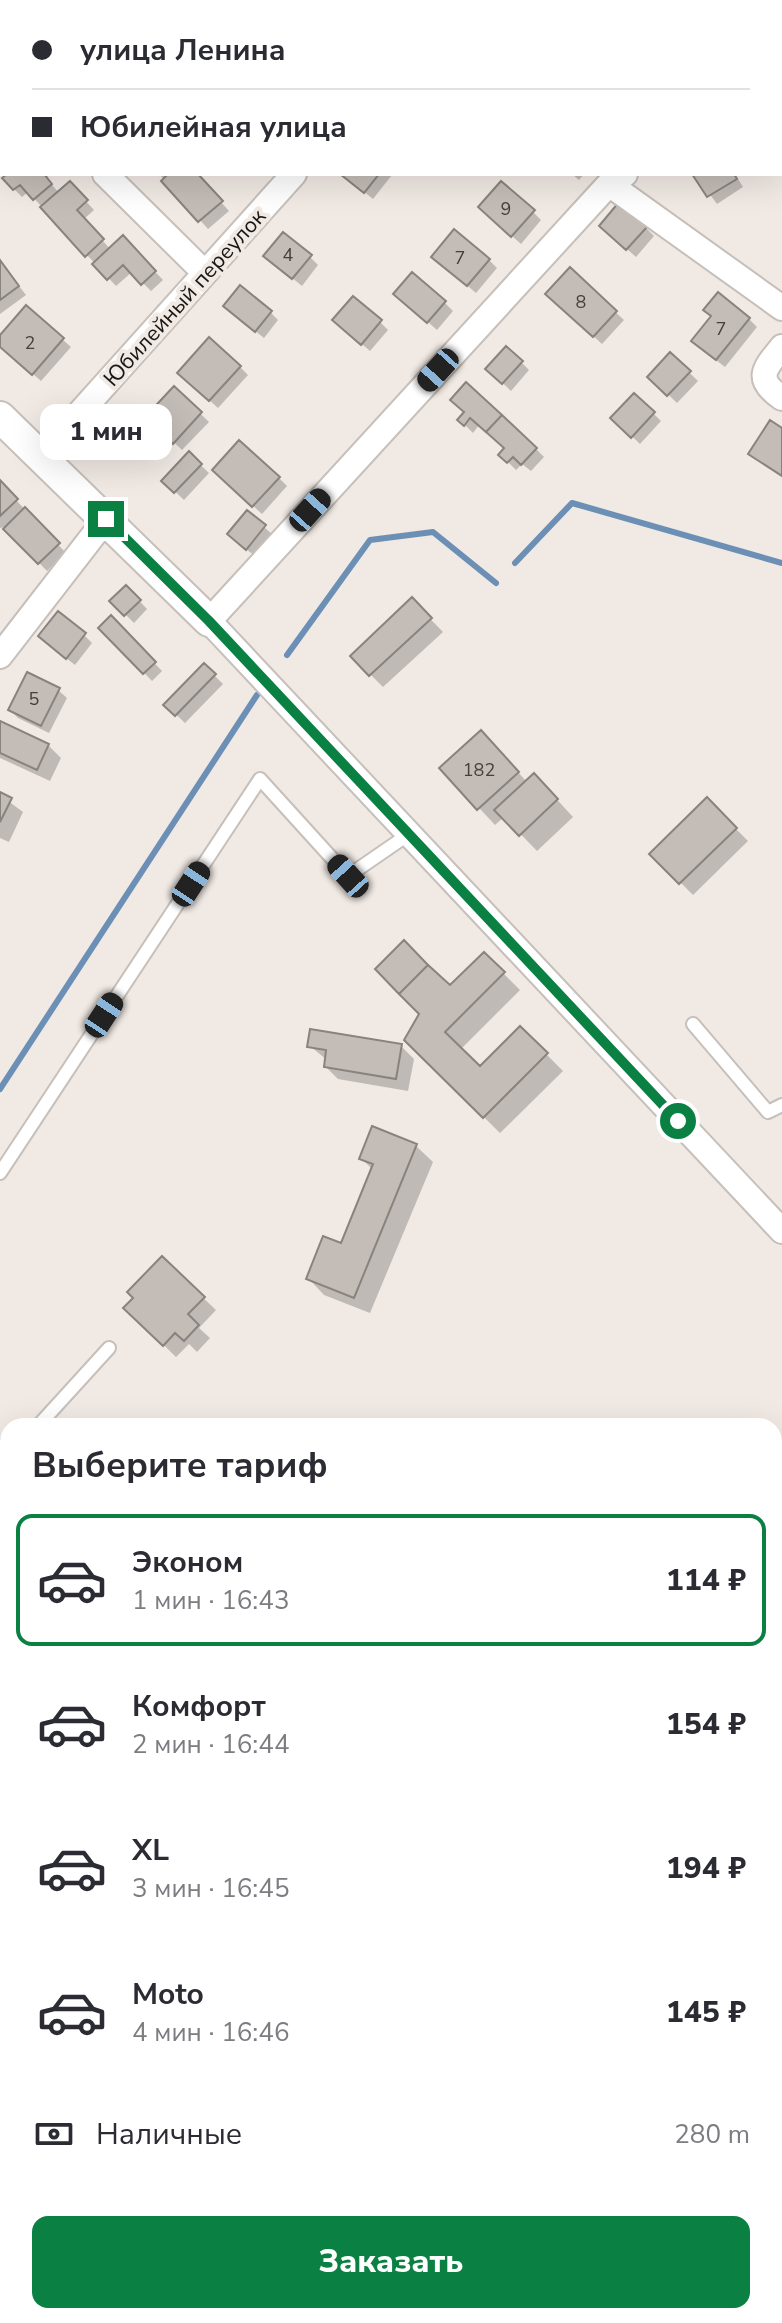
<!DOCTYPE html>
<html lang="ru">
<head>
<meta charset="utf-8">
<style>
  body { margin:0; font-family:"Nunito Sans",sans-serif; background:#f7f7f7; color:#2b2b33; height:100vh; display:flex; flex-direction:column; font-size:30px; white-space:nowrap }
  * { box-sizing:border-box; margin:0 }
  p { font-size:26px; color:#7c7c81 }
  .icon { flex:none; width:44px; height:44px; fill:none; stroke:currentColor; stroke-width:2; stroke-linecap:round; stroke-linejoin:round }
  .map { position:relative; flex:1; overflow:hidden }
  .details { position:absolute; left:0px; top:1418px; width:782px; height:906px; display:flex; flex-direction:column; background:#fff; border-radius:24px 24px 0 0; box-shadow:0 8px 32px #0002 }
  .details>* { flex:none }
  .guide { position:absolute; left:0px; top:0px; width:782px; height:176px; box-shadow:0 8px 32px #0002; display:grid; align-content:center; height:176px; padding:0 32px; background:#fff }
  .end { position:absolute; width:36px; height:36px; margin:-18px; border:10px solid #0b8043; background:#fff; box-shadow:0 0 0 4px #fff }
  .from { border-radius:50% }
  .bubble { position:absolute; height:56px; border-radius:16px; background:#fff; box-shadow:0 8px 32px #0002; font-size:26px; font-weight:800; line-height:56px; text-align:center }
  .car { position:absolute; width:24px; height:48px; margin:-24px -12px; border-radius:10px; box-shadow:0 0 6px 2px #0007; background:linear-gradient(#222 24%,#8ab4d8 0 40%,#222 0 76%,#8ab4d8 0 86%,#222 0) }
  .guide b { display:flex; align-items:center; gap:28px; height:76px; font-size:30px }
  .guide b+b { border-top:2px solid #e1e1e2 }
  .guide i { width:20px; height:20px; background:#2b2b33 }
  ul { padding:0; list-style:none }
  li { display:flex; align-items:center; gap:24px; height:132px; margin:0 16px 12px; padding:0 16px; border:4px solid transparent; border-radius:16px }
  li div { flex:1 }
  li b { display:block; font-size:30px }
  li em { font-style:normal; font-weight:800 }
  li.active { border-color:#0b8043 }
  li>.icon { width:72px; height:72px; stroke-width:1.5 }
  h2 { padding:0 32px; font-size:36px; line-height:96px }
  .pay { display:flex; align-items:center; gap:20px; height:88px; padding:0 32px; font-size:30px }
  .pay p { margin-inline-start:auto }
  .button { display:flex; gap:16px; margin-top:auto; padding:16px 32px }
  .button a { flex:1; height:92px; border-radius:16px; background:#0b8043; color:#fff; font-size:32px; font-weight:800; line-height:92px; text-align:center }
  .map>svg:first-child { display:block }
  .shadow { fill:#0003 }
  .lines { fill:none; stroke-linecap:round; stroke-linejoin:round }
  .stream { stroke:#6c8fb5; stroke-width:6 }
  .building { fill:#c3bcb7; stroke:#89837e; stroke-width:2 }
  .service-casing { stroke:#c6bfba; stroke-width:16 }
  .minor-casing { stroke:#c6bfba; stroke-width:28 }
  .tertiary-casing { stroke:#c6bfba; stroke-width:34 }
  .secondary-casing { stroke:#c6bfba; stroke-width:38 }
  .service { stroke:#fff; stroke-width:12 }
  .minor { stroke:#fff; stroke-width:24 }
  .tertiary { stroke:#fff; stroke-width:30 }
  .secondary { stroke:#f0d4d2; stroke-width:34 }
  .route { stroke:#0b8043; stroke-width:10 }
  .labels { text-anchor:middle; stroke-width:8; stroke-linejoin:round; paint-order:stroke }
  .number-label { font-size:18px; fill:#44403e }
  .street-label { font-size:22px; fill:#191715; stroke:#f0e9e4 }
</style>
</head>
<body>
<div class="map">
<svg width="782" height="2323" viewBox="0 0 782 2323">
  <rect width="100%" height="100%" fill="#f0e9e4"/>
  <path class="shadow" d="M119 0H171L121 2Z
    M0 71 2 73V105L0 104Z
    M780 126 782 129 780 158Z
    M10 174H51L46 178 59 193 69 183 94 210 84 219 110 249 123 238 163 280 151 291 132 272 116 286 28 192 22 197 14 189 5 178Z
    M159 174H196L229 211 208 229Z
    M342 174H391L392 175 373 199Z
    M572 174H584L579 180Z
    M695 174H735L743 187 717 204Z
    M533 212 541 220 521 244 488 215Z
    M646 228 654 236 636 257 610 234Z
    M310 257 318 265 302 286 274 263Z
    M489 260 497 268 476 293 442 264Z
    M0 262 26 295 0 314Z
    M570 270 624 320 602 344 548 294Z
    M404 301 445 303 453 311 437 330Z
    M270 312 278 320 264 338 234 314Z
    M749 319 757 327 725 367 702 349Z
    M380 322 388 330 370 351 343 328Z
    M0 338 62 339 71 347 41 381 0 345Z
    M671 355 698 381 677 403 650 377Z
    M521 362 529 370 511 391 488 369Z
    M240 367 248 375 218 408 188 381Z
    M175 389 209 422 182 450 148 417Z
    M466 413 536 449 544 457 531 471 522 464 516 470 501 455 506 449 479 425 473 433 460 420Z
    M653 413 661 421 640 444 613 418Z
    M189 454 209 473 184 500 164 481Z
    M222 478H279L287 486 262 514Z
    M0 483 66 553 47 571 4 527 0 528Z
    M247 512 273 535 255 556 237 542Z
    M126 587 147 609 134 623 112 601Z
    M412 600 443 632 383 687 352 656Z
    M111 618 162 671 152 681 101 628Z
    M84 635 92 643 75 665 48 644Z
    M204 665 223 684 185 723 166 705Z
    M58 690 67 698 49 733 18 718 10 710Z
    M0 723 48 745 61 758 50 781 0 758Z
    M497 749 527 782 550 792 573 817 537 851 504 817 495 825 442 768Z
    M0 795 23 812 9 842 0 838Z
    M707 800 748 841 693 895 652 854Z
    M484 954 520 990 460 1050 480 1069 520 1028 563 1071 500 1133 406 1040Z
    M310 1046H401L414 1059 408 1091 338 1079 326 1067 327 1060Z
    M416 1146 433 1162 370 1313 324 1295 308 1278 342 1246 373 1170 361 1158Z
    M162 1259 216 1310 199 1328 210 1338 197 1352 189 1344 176 1357 126 1308Z
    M774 1685 782 1686V1739L774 1731Z
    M774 1763 782 1764V1856L774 1855Z
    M782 1900V1970L774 1963V1905Z
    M774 2008 782 2016 776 2078H774Z
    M774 2162 782 2169 774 2194Z
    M149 2316H171L152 2319Z
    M397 2316H767L774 2323H398Z"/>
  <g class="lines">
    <path class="stream" d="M515 563 572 503 782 563
      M287 655 370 540 433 532 496 583
      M0 1089 257 695"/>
  </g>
  <path class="building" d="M7 174H44L52 184 33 200 20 185 13 190 2 178Z
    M168 174H198L223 201 198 222 161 181Z
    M340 174H379L364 193Z
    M692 174H734L737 179 707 197Z
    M70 181 88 200 77 210 104 239 85 257 40 207Z
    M501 181 535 210 511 237 478 207Z
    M619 202 647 227 626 250 599 226Z
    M454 229 490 259 467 286 431 257Z
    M283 232 312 255 292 279 263 256Z
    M123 235 156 271 141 285 123 265 107 280 92 264Z
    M0 260 19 286 0 300Z
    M570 267 617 311 593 337 545 294Z
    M412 272 446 301 427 323 393 294Z
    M240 285 272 311 255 332 223 306Z
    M718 292 750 318 716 360 691 341 711 316 703 310Z
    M353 296 382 320 361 345 332 320Z
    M26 305 64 338 32 375 0 347V335Z
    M209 337 241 366 209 401 177 373Z
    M506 346 523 361 502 384 485 369Z
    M670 352 691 371 667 396 647 377Z
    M466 382 502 415 486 432 470 418 464 426 457 420 464 412 450 400Z
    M174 386 202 412 173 444 145 417Z
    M634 393 655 412 631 438 610 418Z
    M502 415 537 448 521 465 513 457 507 463 498 455 504 448 486 432Z
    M770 420 782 428V476L748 454Z
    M239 440 280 477 252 507 212 470Z
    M189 451 202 464 174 493 161 481Z
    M0 480 18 499 0 516Z
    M25 507 60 543 38 564 3 529Z
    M247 510 266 525 246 550 227 534Z
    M126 585 141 600 124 616 109 601Z
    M412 597 432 618 369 676 350 656Z
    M58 611 86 633 66 659 38 636Z
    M111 615 156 662 143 674 98 628Z
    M204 663 216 674 175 716 163 705Z
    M27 672 60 688 41 726 8 710Z
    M0 721 49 744 37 770 0 753Z
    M481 730 519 772 477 810 439 768Z
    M534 773 558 799 519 836 494 810Z
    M0 792 12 798 0 822Z
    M707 797 737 828 679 884 649 854Z
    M404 940 428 965 399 994 375 969Z
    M484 952 505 972 445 1032 480 1066 520 1026 548 1053 483 1118 404 1040 419 1014 399 994 428 965 450 985Z
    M310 1029 402 1044 396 1079 324 1067 326 1050 307 1047Z
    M372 1126 417 1144 354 1298 306 1279 323 1236 341 1243 373 1164 359 1159Z
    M162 1256 205 1297 188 1314 199 1325 184 1341 175 1333 163 1346 123 1308 133 1298 127 1292Z
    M774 1683 782 1684V1721H774Z
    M774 1761 782 1762V1845L774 1844Z
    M774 1898H782V1960L774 1959Z
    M774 2214 782 2218V2257L777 2255 781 2245 774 2243Z
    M395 2316H762L761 2323H401L394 2322Z"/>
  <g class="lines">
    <g class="service-casing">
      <path id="service" d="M693 1024 768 1112 782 1105
        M0 1173 260 779 348 876 409 834
        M38 1426 109 1348
        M0 1447 8 1444
        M0 1898 8 1901
        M0 2227 8 2270
        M774 2295 782 2298
        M17 2316 18 2323
        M253 2316 255 2323"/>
    </g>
    <g class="minor-casing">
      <path id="minor" d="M98 0V2
        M780 76 782 74
        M105 174 205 273
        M625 174 609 184 209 621 782 1231
        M609 184 782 308
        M782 347C764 369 754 379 782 398
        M41 456 294 174
        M0 656 106 519"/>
    </g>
    <g class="tertiary-casing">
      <path id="tertiary" d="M0 417 209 621"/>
    </g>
    <g class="secondary-casing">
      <path id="secondary" d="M0 1556 8 1557
        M774 1638 782 1639"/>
    </g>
    <use href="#service" class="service"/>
    <use href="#minor" class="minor"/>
    <use href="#tertiary" class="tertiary"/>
    <use href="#secondary" class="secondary"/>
  </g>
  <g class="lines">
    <path class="route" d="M106 519 209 621 678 1121"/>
  </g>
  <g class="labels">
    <g class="number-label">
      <text x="506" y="215">9</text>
      <text x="288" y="261">4</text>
      <text x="460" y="264">7</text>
      <text x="581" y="308">8</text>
      <text x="721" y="335">7</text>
      <text x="30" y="349">2</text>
      <text x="34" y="705">5</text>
      <text x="479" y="776">182</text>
    </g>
    <g class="street-label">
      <text transform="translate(184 297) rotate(-48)" y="8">Юбилейный переулок</text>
    </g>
  </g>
</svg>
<i class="end from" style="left:678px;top:1121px"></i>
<i class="end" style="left:106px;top:519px"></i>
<div class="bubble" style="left:40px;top:404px;width:132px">1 мин</div>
<i class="car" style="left:438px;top:370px;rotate:222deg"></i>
<i class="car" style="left:310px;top:510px;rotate:42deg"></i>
<i class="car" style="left:348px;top:876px;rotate:318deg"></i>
<i class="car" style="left:191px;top:884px;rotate:33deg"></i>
<i class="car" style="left:104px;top:1015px;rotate:33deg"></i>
<div class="guide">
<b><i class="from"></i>улица Ленина</b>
<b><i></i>Юбилейная улица</b>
</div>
<section class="details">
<h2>Выберите тариф</h2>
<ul>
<li class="active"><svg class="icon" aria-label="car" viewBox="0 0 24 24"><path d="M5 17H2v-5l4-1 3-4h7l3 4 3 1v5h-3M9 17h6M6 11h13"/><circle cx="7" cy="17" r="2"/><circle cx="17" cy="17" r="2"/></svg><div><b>Эконом</b><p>1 мин · 16:43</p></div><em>114 ₽</em></li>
<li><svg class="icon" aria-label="car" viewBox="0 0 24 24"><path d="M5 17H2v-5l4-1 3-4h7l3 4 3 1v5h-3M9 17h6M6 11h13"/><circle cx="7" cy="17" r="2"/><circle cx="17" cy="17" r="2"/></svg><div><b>Комфорт</b><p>2 мин · 16:44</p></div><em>154 ₽</em></li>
<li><svg class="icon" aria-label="car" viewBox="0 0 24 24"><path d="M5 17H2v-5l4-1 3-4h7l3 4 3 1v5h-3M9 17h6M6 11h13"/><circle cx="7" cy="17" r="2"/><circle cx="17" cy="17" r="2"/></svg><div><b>XL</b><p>3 мин · 16:45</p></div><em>194 ₽</em></li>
<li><svg class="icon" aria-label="car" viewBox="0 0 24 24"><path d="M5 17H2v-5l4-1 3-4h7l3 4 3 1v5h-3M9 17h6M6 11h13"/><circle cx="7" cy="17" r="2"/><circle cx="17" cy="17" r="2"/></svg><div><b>Moto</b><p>4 мин · 16:46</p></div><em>145 ₽</em></li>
</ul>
<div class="pay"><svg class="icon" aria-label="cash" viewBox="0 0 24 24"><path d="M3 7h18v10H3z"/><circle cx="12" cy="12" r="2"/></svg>Наличные<p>280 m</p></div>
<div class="button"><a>Заказать</a></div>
</section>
</div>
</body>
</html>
